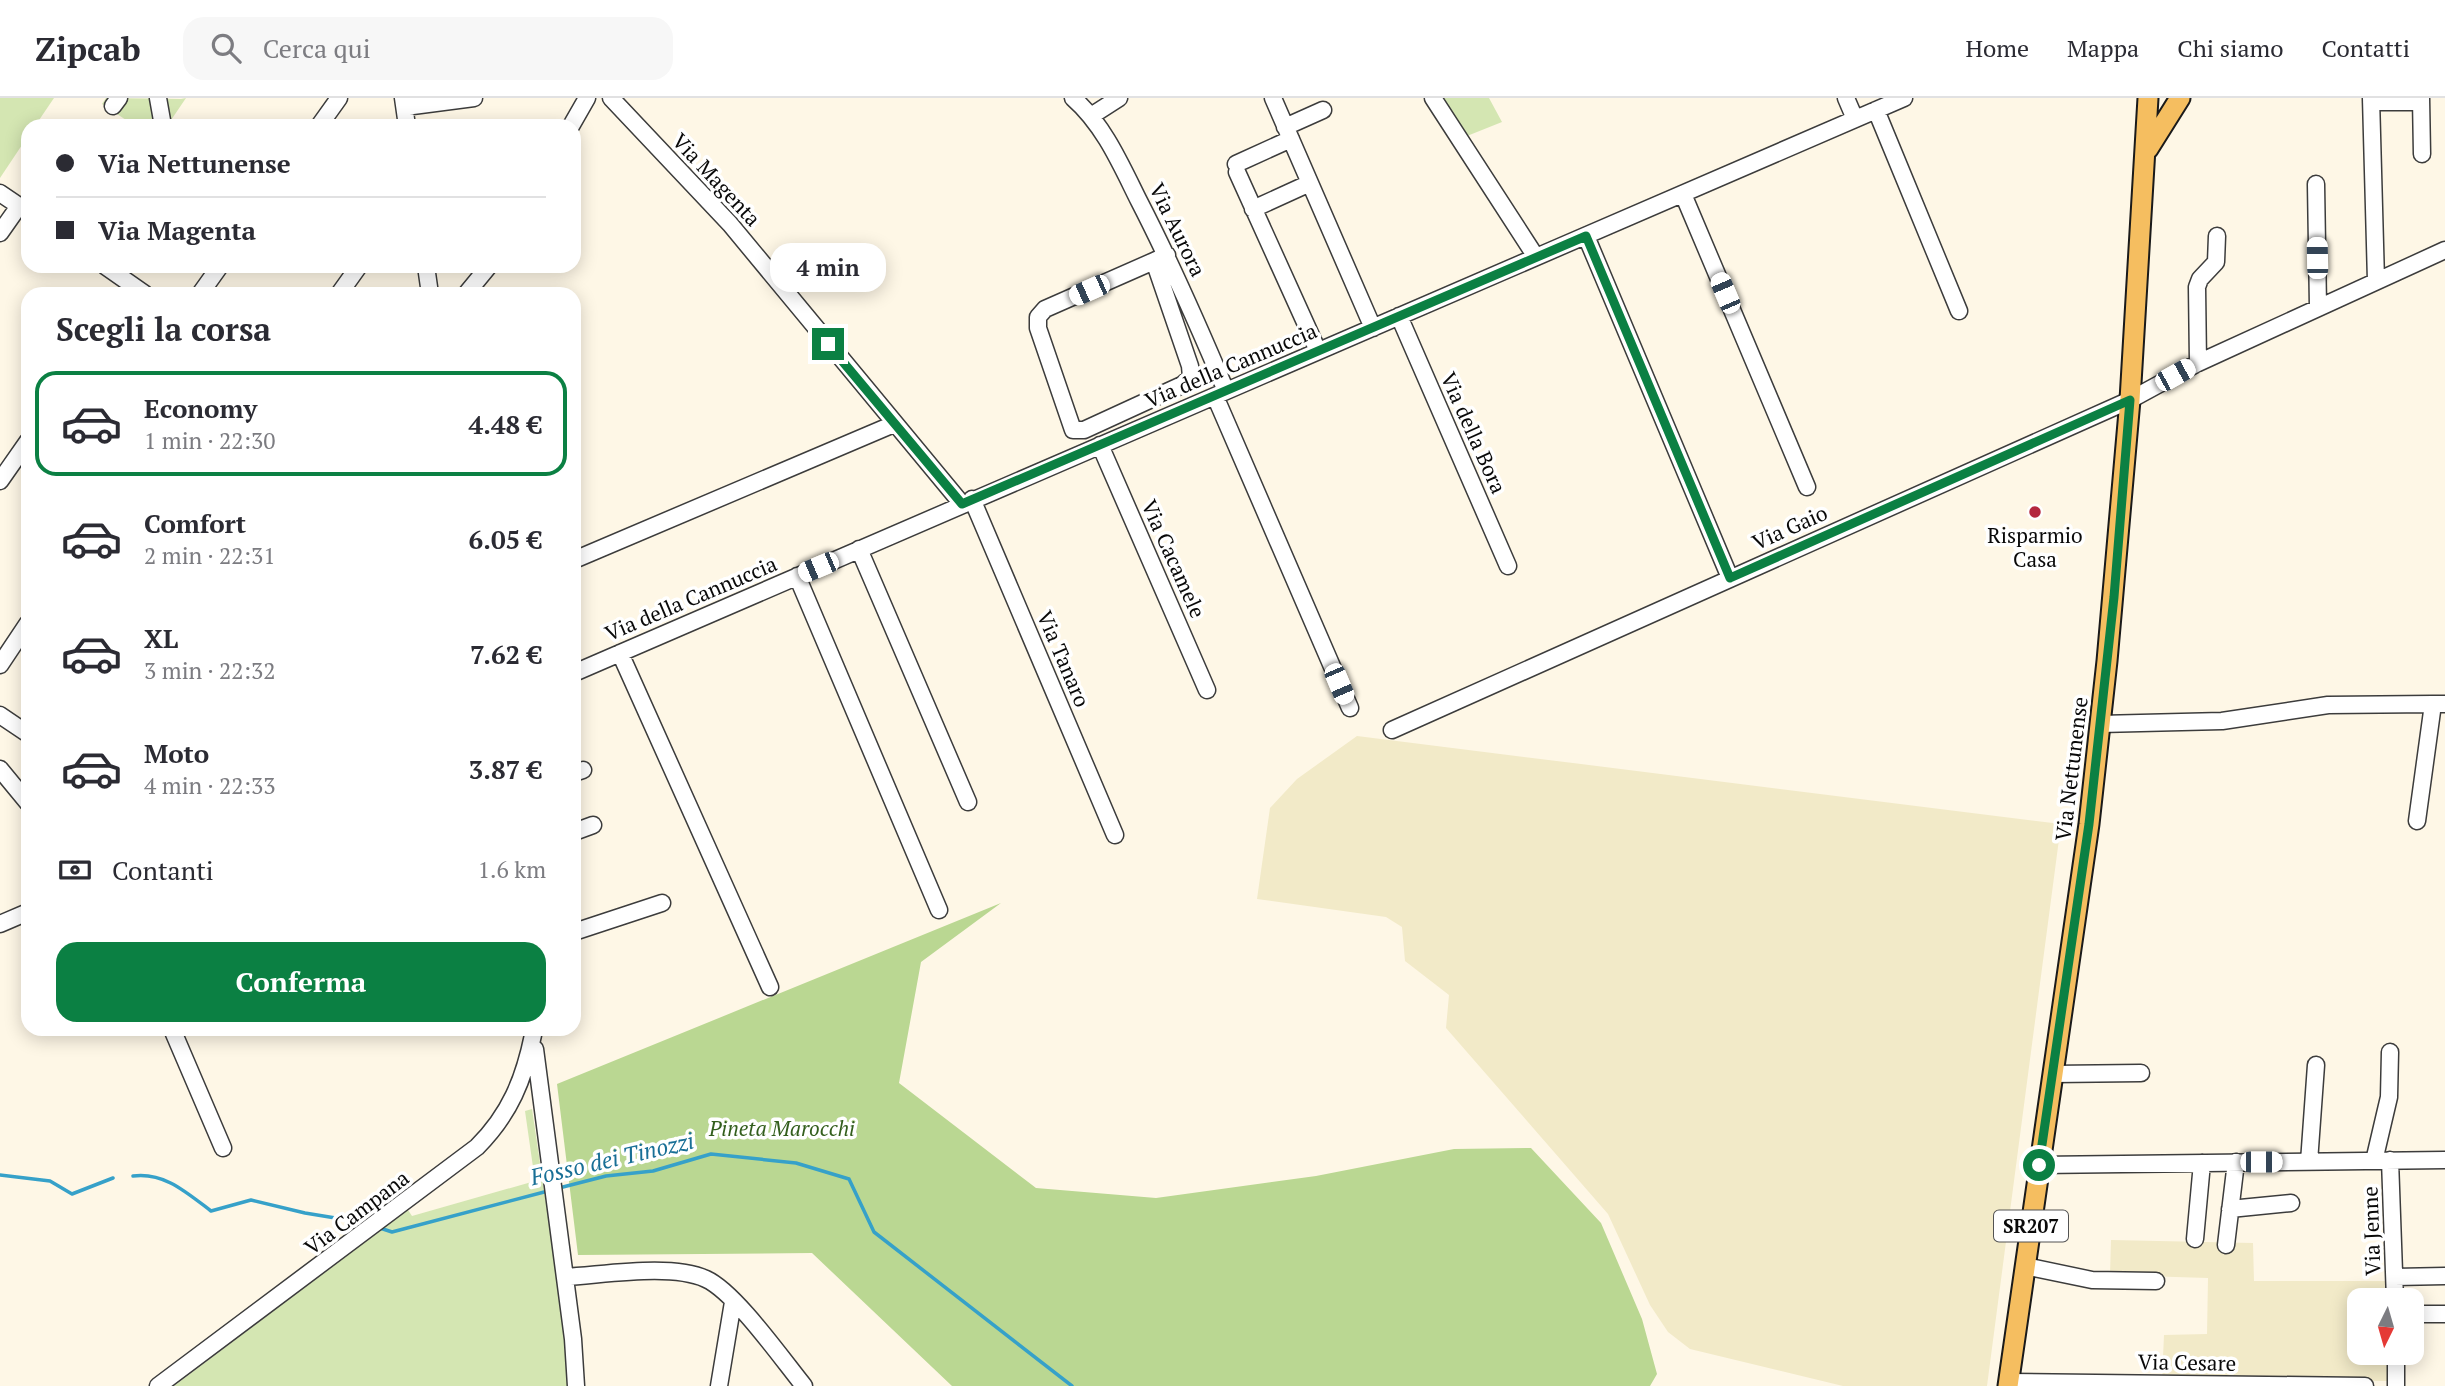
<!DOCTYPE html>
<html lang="it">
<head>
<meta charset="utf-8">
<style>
  body { margin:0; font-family:"PT Serif",serif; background:#f7f7f7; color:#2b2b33; height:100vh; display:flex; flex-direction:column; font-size:26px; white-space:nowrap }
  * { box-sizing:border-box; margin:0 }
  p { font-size:23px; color:#7c7c81 }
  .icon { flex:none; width:38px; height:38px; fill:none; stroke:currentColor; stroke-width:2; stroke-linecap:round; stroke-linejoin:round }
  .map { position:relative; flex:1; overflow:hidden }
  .side { position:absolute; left:21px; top:189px; width:560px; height:749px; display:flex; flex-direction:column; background:#fff; border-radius:21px; box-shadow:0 4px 18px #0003 }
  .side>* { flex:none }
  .banner { position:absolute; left:21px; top:21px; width:560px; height:154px; border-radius:21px; box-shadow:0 4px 18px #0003; display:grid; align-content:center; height:154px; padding:0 35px; background:#fff }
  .needle { width:46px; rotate:185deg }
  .tools { position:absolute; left:2347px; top:1190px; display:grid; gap:14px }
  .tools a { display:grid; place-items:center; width:77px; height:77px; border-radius:14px; background:#fff; box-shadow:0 4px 18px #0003; font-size:35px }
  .end { position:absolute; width:32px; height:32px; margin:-16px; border:9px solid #0b8043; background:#fff; box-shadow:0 0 0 4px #fff }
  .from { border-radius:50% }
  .bubble { position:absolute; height:49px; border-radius:21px; background:#fff; box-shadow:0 4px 18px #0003; font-size:23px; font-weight:700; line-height:49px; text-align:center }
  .car { position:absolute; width:21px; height:42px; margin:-21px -10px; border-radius:9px; box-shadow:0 0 5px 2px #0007; background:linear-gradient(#fff 24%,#345 0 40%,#fff 0 76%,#345 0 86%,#fff 0) }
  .banner b { display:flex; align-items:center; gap:24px; height:66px; font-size:26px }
  .banner b+b { border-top:2px solid #e1e1e2 }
  .banner i { width:18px; height:18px; background:#2b2b33 }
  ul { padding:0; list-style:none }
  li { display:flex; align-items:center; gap:21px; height:105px; margin:0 14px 10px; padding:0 21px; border:4px solid transparent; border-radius:21px }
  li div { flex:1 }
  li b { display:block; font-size:26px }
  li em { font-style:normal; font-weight:700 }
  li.selected { border-color:#0b8043 }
  li>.icon { width:63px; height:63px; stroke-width:1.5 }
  h2 { padding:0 35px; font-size:32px; line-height:84px }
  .pay { display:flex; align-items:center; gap:18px; height:77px; padding:0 35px; font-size:26px }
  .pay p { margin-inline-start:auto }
  .cta { display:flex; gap:14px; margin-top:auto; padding:14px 35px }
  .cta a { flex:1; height:80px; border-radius:21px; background:#0b8043; color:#fff; font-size:28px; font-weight:700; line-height:80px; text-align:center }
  header { display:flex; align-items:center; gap:42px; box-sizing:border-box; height:98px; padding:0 35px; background:#fff; border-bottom:2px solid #e1e1e2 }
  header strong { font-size:33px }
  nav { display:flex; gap:38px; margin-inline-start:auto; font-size:24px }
  .search { width:490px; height:63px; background:#f7f7f7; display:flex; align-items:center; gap:18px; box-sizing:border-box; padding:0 24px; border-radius:21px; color:#7c7c81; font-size:26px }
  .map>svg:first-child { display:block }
  .farmland { fill:#f2eac8 }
  .green { fill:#d4e6b2 }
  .forest { fill:#bad792 }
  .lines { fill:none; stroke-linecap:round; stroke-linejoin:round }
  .stream { stroke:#36a1c9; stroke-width:3.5 }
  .minor-casing { stroke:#3c3c3c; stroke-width:19 }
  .major-casing { stroke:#1a1a1a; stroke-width:23 }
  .minor { stroke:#fff; stroke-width:16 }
  .major { stroke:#f5be60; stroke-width:19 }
  .route { stroke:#0b8043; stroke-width:9 }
  .poi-dot { fill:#b4273f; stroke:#fff; stroke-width:2.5 }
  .labels { text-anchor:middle; stroke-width:7; stroke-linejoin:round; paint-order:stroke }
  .shield { fill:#fff; stroke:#535353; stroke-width:2 }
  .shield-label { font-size:19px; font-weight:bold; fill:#090909 }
  .street-label { font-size:21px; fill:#090909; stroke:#fff }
  .poi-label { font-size:21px; fill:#090909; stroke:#fff }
  .park-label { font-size:21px; font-style:italic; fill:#335e1d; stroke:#fff }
  .water-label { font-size:23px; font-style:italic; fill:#186f96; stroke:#fff }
</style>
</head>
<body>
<header>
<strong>Zipcab</strong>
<div class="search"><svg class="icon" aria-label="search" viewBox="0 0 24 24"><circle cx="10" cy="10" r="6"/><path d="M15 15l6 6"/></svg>Cerca qui</div>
<nav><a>Home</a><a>Mappa</a><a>Chi siamo</a><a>Contatti</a></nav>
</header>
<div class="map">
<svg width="2445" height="1288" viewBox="0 0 2445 1288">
  <rect width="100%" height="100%" fill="#fef7e6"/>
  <path class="farmland" d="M1357 638 2061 726 1987 1288H1843L1690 1251 1668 1234 1650 1207 1608 1116 1446 930 1449 897 1405 863 1402 829 1386 819 1257 801 1270 710 1297 681Z
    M2111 1142 2253 1145 2254 1183H2386L2387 1202H2359V1255H2388L2389 1283 2162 1282 2164 1237 2207 1236 2208 1180 2110 1177Z"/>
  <path class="green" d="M0 0H54L35 28H28V38L0 80Z
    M106 0 181 1 186 0 167 28H135L102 6Z
    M1441 0H1489L1502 24 1467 38Z
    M532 1011 573 1288H174L408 1112 412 1118 535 1083 525 1013Z"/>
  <path class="forest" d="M1001 805 921 864 899 985 1036 1090 1156 1100 1316 1078 1454 1051 1531 1050 1601 1125 1642 1221 1657 1276 1650 1288H952L812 1155 578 1157 557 986Z"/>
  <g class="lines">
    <path class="stream" d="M0 1077 50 1083 72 1096 113 1080
      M133 1078C164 1074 186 1094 211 1113L251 1102 305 1115 366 1125
      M559 1090 606 1078 653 1073 711 1056 796 1065 849 1081 874 1134 1072 1288
      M380 1130 392 1134 548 1093"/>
    <g class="minor-casing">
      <path id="minor" d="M158 0 163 28
        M403 0 407 28
        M611 0 730 126 962 406
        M1073 0C1104 27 1121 67 1139 103 1171 165 1199 229 1226 293
        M1273 0 1373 230
        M1433 0 1536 159
        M1846 0 1855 21
        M2371 0 2376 183
        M2421 0 2422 56
        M2371 4H2421
        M113 8 119 0
        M405 9 474 0
        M1876 12 1959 213
        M1091 18 1119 0
        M319 28 339 0
        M571 28 587 0
        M1285 29 1323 12
        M1236 66 1291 41
        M1237 74 1318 253
        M2316 86 2318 209
        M0 95 28 114
        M1683 96 1807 389
        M1253 111 1310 85
        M0 135 19 108
        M1586 138 1730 480
        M1154 163 1190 268 1191 279 1182 287 1084 332H1073L1038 230V219L1045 211 1154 163 1167 157
        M105 168 145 196
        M426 168 430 196
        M200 196 220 168
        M339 196 359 168
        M466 196 489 168
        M1399 218 1508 468
        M2198 265 2197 189 2200 181 2216 164 2217 138
        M1215 298 1350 610
        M1100 347 1207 592
        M0 383 28 343
        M972 401 1115 737
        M859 451 968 704
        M574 462 894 326
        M797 478 939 812
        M620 555 770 889
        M0 567 28 525
        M574 575 1904 0
        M0 617 28 636
        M2100 626 2222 623 2328 607 2433 606
        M1392 632 2130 302 2198 265 2445 152
        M0 671 28 705
        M574 675 583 672
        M2417 723 2433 606H2445
        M574 734 593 727
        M0 826 28 814
        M574 834 662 805
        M172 931 223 1050
        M535 951 573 1241 576 1288
        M2053 976 2141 975
        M2390 1062 2395 1202
        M2374 1063 2389 999 2390 954
        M2309 1064 2316 967
        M2040 1067 2445 1062
        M2230 1111 2291 1105
        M2195 1141 2202 1065
        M2226 1147 2236 1064
        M2025 1168 2092 1182 2156 1183
        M565 1179C604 1177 671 1165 706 1181 735 1194 782 1261 804 1288
        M2395 1179 2445 1178
        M2412 1216H2445
        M2396 1255V1288
        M2009 1284 2365 1288
        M158 1288 477 1049C510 1016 524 981 533 937
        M719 1288 733 1204"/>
    </g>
    <g class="major-casing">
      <path id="major" d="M2148 51 2180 0
        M2008 1288 2089 726 2107 563 2130 302 2148 0"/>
    </g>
    <use href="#minor" class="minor"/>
    <use href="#major" class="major"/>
  </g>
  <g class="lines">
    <path class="route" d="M828 246 962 406 1586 138 1730 480 2130 302 2114 499 2089 726 2039 1067"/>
  </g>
  <circle class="poi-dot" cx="2035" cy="414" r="7"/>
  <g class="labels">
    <rect class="shield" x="1994" y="1112.5" width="74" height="31" rx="5"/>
    <g class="shield-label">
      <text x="2031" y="1135">SR207</text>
    </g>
    <g class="street-label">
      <text transform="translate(716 82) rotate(47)" y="7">Via Magenta</text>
      <text transform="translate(1177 132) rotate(64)" y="7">Via Aurora</text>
      <text transform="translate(1231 268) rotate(-23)" y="7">Via della Cannuccia</text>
      <text transform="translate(1473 335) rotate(66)" y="7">Via della Bora</text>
      <text transform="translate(1790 430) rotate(-24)" y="7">Via Gaio</text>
      <text transform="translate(1173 461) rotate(66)" y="7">Via Cacamele</text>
      <text transform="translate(691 501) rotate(-23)" y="7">Via della Cannuccia</text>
      <text transform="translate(1063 561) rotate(67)" y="7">Via Tanaro</text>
      <text transform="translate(2072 671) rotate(-83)" y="7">Via Nettunense</text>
      <text transform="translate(357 1115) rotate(-37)" y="7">Via Campana</text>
      <text transform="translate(2372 1133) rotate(-92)" y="7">Via Jenne</text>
      <text transform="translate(2187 1265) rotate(1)" y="7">Via Cesare</text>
    </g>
    <g class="poi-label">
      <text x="2035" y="445">Risparmio<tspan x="2035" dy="24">Casa</tspan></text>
    </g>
    <g class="park-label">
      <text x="782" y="1038">Pineta Marocchi</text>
    </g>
    <g class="water-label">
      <text transform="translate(612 1061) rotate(-13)" y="8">Fosso dei Tinozzi</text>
    </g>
  </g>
</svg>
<div class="tools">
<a><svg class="needle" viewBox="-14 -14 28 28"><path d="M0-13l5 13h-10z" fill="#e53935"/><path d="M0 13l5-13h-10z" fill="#7c7c81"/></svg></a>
</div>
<i class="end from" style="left:2039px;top:1067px"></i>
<i class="end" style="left:828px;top:246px"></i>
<div class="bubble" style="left:770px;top:145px;width:116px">4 min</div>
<i class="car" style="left:2317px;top:160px;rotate:359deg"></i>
<i class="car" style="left:1089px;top:192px;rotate:246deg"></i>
<i class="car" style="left:1725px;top:195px;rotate:337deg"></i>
<i class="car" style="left:2175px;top:277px;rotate:61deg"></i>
<i class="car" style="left:818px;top:469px;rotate:247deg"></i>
<i class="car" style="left:1339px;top:586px;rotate:157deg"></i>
<i class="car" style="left:2261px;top:1064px;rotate:90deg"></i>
<div class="banner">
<b><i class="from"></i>Via Nettunense</b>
<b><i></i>Via Magenta</b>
</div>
<section class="side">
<h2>Scegli la corsa</h2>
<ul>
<li class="selected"><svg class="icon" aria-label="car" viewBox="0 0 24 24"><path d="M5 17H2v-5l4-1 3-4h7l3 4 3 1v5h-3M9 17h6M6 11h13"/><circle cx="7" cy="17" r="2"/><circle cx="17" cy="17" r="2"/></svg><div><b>Economy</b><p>1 min · 22:30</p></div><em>4.48 €</em></li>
<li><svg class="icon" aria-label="car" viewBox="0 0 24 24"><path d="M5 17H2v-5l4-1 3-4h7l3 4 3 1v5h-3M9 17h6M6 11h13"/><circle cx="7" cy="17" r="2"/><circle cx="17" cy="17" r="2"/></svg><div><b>Comfort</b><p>2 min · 22:31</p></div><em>6.05 €</em></li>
<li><svg class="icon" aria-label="car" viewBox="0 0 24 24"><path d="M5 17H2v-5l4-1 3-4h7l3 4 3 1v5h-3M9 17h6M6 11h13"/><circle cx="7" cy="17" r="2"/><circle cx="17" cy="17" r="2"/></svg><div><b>XL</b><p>3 min · 22:32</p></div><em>7.62 €</em></li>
<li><svg class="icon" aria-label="car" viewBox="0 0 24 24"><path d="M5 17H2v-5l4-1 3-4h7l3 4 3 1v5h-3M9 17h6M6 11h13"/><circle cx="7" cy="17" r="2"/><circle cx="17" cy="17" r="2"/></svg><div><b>Moto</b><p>4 min · 22:33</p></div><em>3.87 €</em></li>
</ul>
<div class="pay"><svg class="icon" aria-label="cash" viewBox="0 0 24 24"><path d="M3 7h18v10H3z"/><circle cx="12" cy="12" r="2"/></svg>Contanti<p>1.6 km</p></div>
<div class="cta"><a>Conferma</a></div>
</section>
</div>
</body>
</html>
